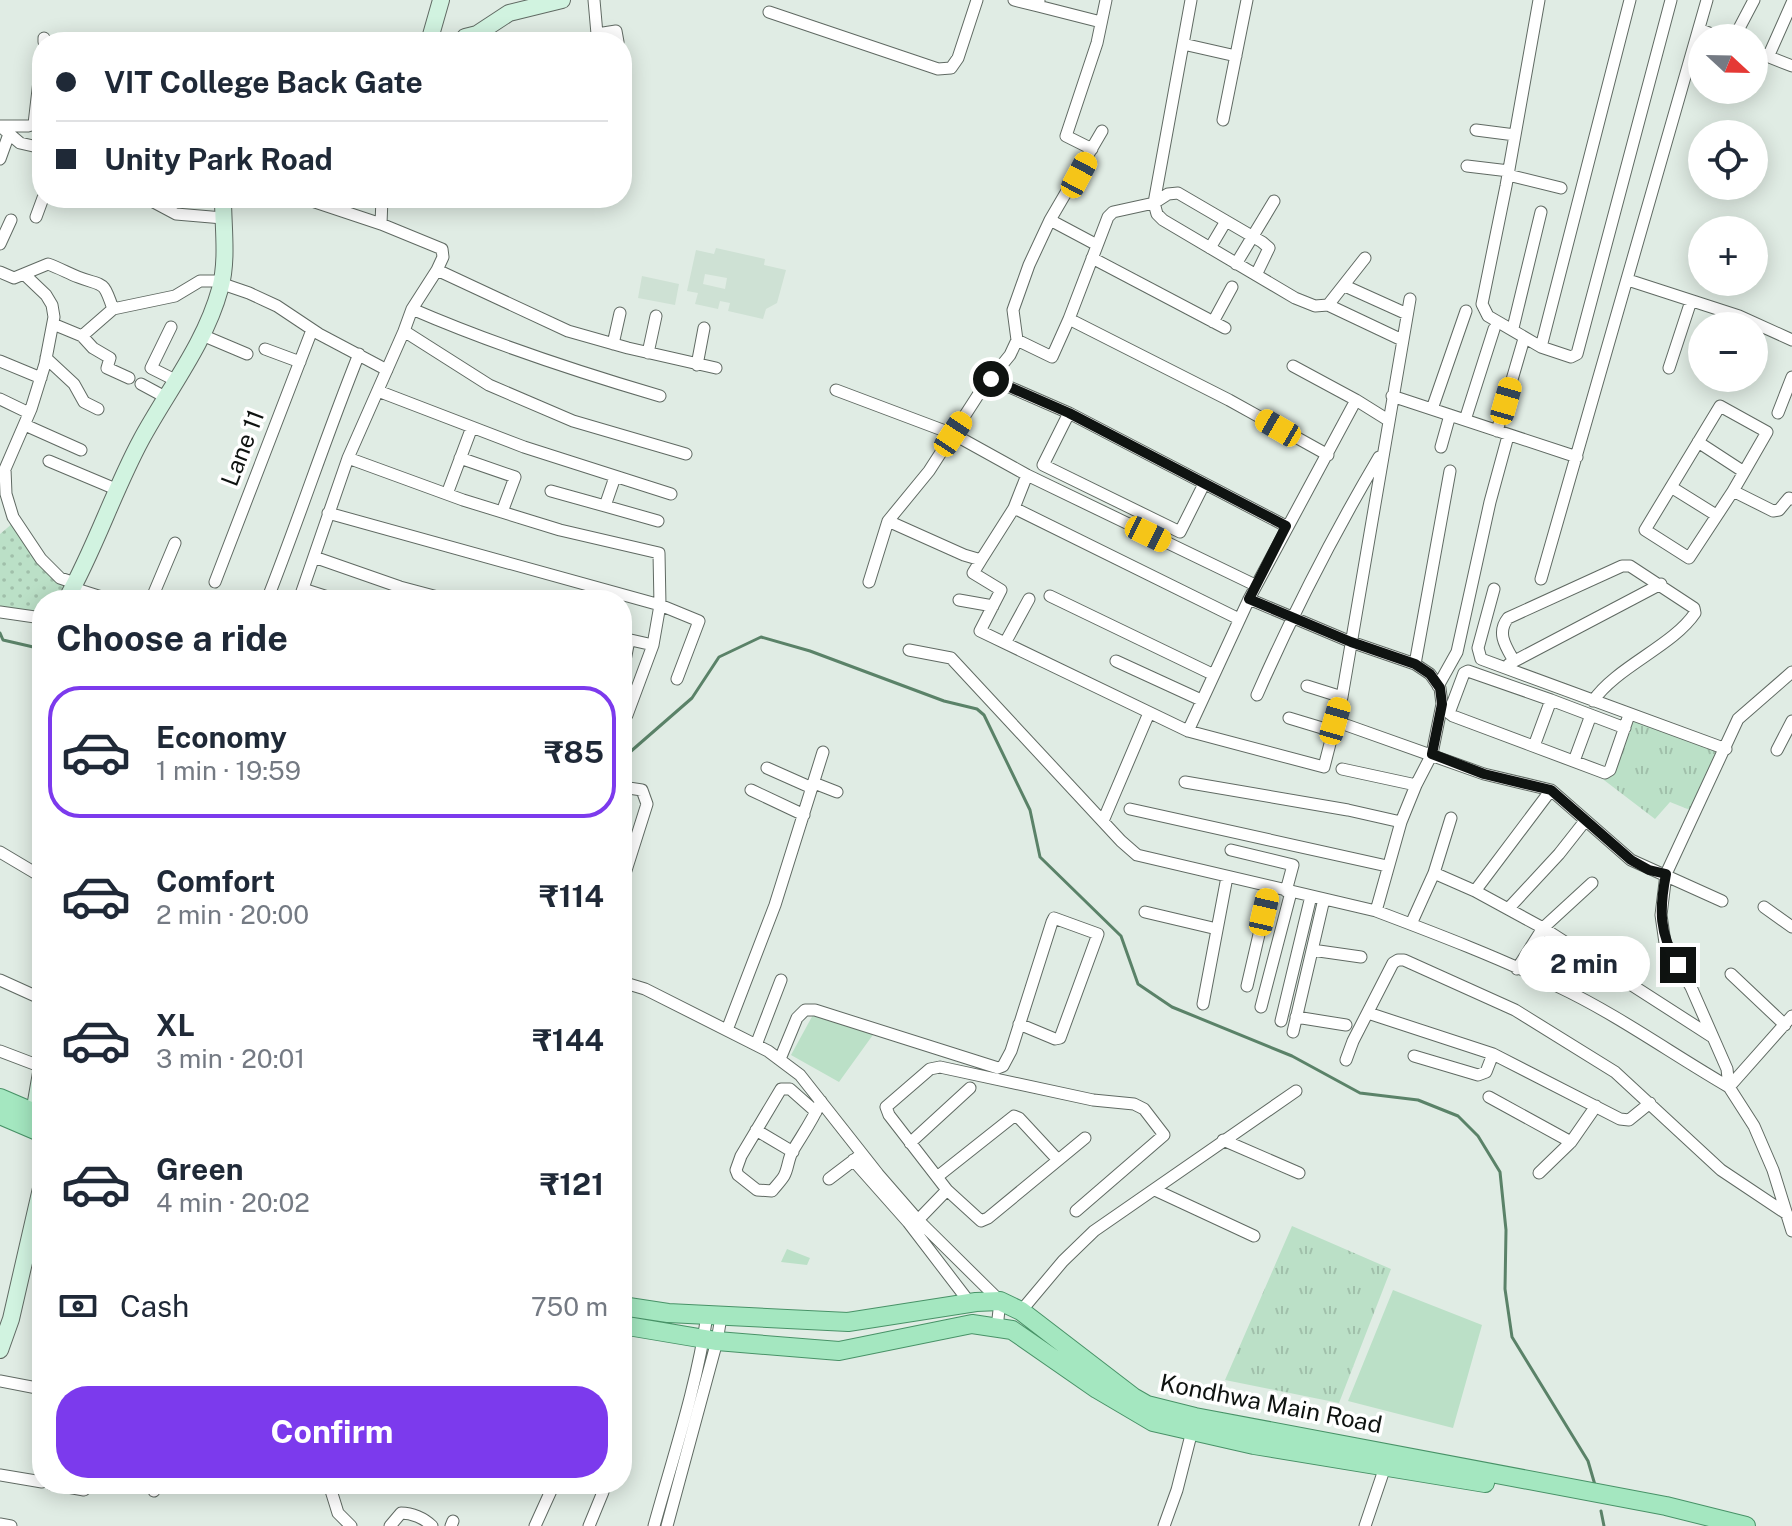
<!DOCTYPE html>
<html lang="en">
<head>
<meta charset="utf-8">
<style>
  body { margin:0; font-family:"Public Sans",sans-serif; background:#f2f2f3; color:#1f2937; height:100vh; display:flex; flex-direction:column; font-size:30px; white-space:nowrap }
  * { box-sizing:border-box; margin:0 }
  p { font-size:26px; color:#747a83 }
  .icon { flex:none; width:44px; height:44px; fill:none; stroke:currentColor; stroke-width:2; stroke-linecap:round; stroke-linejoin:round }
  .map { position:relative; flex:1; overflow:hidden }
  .sheet { position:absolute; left:32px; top:590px; width:600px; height:904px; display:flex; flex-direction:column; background:#fff; border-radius:32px; box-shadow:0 4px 20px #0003 }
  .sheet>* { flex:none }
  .hud { position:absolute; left:32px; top:32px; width:600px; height:176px; border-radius:32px; box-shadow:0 4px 20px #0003; display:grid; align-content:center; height:176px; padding:0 24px; background:#fff }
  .needle { width:52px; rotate:112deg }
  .fabs { position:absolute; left:1688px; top:24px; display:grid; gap:16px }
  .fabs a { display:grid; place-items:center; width:80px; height:80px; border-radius:50%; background:#fff; box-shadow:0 4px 20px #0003; font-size:40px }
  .end { position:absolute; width:36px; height:36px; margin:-18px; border:10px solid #0f1311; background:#fff; box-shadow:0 0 0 4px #fff }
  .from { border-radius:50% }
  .bubble { position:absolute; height:56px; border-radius:28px; background:#fff; box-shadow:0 4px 20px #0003; font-size:26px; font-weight:700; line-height:56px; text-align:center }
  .car { position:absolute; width:24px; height:48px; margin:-24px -12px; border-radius:10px; box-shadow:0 0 6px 2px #0007; background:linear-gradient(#f5c518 24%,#345 0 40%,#f5c518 0 76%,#345 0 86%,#f5c518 0) }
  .hud b { display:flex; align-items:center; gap:28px; height:76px; font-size:30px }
  .hud b+b { border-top:2px solid #e0e1e3 }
  .hud i { width:20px; height:20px; background:#1f2937 }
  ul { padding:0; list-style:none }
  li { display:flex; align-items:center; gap:24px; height:132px; margin:0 16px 12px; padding:0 8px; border:4px solid transparent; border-radius:32px }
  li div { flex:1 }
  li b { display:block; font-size:30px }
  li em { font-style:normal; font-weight:700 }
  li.active { border-color:#7c3aed }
  li>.icon { width:72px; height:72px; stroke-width:1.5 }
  h2 { padding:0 24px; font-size:36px; line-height:96px }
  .pay { display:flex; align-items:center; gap:20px; height:88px; padding:0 24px; font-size:30px }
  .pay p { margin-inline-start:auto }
  .cta { display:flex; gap:16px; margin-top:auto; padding:16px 24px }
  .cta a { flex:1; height:92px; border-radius:32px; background:#7c3aed; color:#fff; font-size:32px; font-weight:700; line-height:92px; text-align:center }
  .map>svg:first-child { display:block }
  .built { fill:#cee1d4; fill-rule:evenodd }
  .grass { fill:#bbe0c7 }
  .park { fill:url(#park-tufts) }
  .garden { fill:url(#garden-dots) }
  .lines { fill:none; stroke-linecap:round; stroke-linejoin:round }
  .stream { stroke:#5a8268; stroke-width:3 }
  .street-casing { stroke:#606a63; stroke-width:13 }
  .secondary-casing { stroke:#606a63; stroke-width:18 }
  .primary-casing { stroke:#489267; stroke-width:20 }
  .street { stroke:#fff; stroke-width:11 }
  .secondary { stroke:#d1f3e0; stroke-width:16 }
  .primary { stroke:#a4e7c0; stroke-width:18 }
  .route { stroke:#0f1311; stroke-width:10 }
  .labels { text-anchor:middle; stroke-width:7; stroke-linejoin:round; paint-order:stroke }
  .street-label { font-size:24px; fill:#0f1311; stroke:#fff }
</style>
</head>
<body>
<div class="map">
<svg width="1792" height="1526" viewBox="0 0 1792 1526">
  <defs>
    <pattern id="park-tufts" width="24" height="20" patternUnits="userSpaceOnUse" patternTransform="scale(2)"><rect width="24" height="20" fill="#bbe0c7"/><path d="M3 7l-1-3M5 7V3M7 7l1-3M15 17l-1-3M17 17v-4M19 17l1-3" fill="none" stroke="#a0bfaa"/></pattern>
    <pattern id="garden-dots" width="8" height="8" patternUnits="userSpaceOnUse" patternTransform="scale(2)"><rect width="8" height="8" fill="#bbe0c7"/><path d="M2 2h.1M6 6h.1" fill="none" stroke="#a0bfaa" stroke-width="1.8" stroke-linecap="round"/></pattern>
  </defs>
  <rect width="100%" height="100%" fill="#e0ece4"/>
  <path class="built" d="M716 248 765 259 764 265 786 270 777 303 766 309 763 319 728 311 730 303 720 301 718 309 695 304 698 293 687 291 696 250 714 254ZM705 274 727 278 725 289 703 284Z
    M642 276 679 284 675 305 638 298Z"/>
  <path class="grass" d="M814 1013 875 1032 839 1082 791 1055Z
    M1393 1290 1482 1325 1453 1428 1348 1401Z"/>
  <path class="park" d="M1629 715 1726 749 1695 812 1670 802 1655 819 1600 777Z
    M1292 1226 1391 1269 1339 1403 1225 1380Z
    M787 1249 810 1258 807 1265 781 1262Z"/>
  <path class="garden" d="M13 523 72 584 61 600H42V620L0 609V534Z"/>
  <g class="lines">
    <path class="stream" d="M0 633 3 640 42 649
      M622 759 692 698 719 657 761 637 810 651 944 701 977 709 984 715 1030 810 1040 857 1121 936 1138 984 1172 1007 1292 1056 1360 1093 1418 1100 1458 1116 1478 1136 1500 1172 1506 1230 1505 1289 1512 1337 1588 1461 1595 1485
      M1601 1511 1604 1526"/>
    <g class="street-casing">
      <path id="street" d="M594 0 597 34 616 31 618 42
        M1014 0 1038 6 1039 1
        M1539 0 1506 186 1482 304 1488 316 1541 347 1571 357 1577 354 1671 0
        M1038 6 1101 22
        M769 12 938 69 951 68 958 58 977 0
        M1699 29 1722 38
        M1734 38 1754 0
        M44 42V38
        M1183 44 1236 56
        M1754 51 1792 66
        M1768 57 1792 3
        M622 70 624 84
        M1223 120 1247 0
        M34 124 42 55
        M0 126 20 143 42 148
        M0 126H28L42 122
        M1476 130 1515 135
        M1092 149 1066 136 1097 43 1106 0
        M0 159 9 134
        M1467 166 1509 171
        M1508 175 1561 188
        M60 198 68 201 69 198
        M146 198 176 214 223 218
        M303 198 381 224
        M382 198 381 224 442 249 443 257 437 270
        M1154 203 1191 0
        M1154 203 1168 194 1178 193 1262 242 1269 248 1256 275
        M36 217 43 198
        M1050 220 1102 131
        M0 244 11 220
        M1210 248 1226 221
        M1092 258 1225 328
        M1236 264 1274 201
        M0 272 14 278 48 264C59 268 68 273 78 277 104 287 103 279 113 309L175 296 200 281H214L249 293 277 306 319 334 387 370
        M25 275 46 295 52 305 54 317 45 364 31 409 5 469 6 494 13 517 41 559 60 578 75 583
        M1628 280 1739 316 1792 340
        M1345 286 1407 314
        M1328 305 1365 258
        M412 309C493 344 575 371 660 396
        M1213 322 1232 287
        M53 324 82 336 113 309
        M171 327 151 368 177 381
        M1513 328 1541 212
        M202 335 247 354
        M82 336 93 348 110 358 107 368 129 378
        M1017 340 1052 357 1069 319
        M613 344 620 313
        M1541 347 1630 0
        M265 349 300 362
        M648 353 656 316
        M46 358 74 384 84 402 98 409
        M0 361 41 378
        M697 365 704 328
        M1293 366 1356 400
        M1669 368 1691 301
        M991 379 1069 413 1286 526
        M141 384 167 398
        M836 390 953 434 1027 475 1255 585
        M378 391 524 447 671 494
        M1392 396 1577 457
        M0 399 29 413
        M1432 409 1466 311
        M1069 413 1043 465 1180 532 1204 484
        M1778 413 1792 377
        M1465 420 1494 329
        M25 425 81 450
        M1497 431 1523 342
        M1698 442 1744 472 1733 491
        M1441 447 1450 415
        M686 454 573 421 489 385 404 331 412 309 437 270 568 331 628 348 716 368
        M1328 455 1229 400 1069 319 1108 217 1113 212 1154 203 1157 214 1163 220 1295 298 1315 306 1328 305 1402 340
        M460 458 515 477 502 512
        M49 461 118 490
        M1744 472 1767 432 1720 406 1645 530 1689 558 1733 491 1773 511 1779 510 1789 498 1792 499
        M1671 487 1716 515
        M551 491 605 506 615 477
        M447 494 472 427
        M605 506 658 521
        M1014 508 1027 475
        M328 513 660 605 659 553 560 530 463 500 348 458
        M888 521 964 555 981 560 1014 508 1239 619
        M314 557 400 587 449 600
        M981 560 973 573 1001 590 980 631 1188 731 1324 767 1342 697 1410 299
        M1541 579 1707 0
        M215 582 312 330
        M869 582 888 521 929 471 980 392 1010 355 1017 340 1013 310 1029 265 1050 220 1097 245
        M73 588 111 600
        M303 589 337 600
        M1494 589 1478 648 1481 659 1726 749
        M1050 596 1212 674
        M1249 599 1356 400 1388 420
        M151 600 175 543
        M267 600C299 519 326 436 359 354
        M299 600 348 458 404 331
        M959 600 993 606
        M0 612 42 618
        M622 638 653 645 660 605 699 621 677 679
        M1005 643 1029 599
        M909 650 951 658 1121 841 1137 855 1376 911C1437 934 1500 958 1559 987 1618 1015 1672 1054 1729 1087L1792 1016
        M1116 661 1201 700
        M1514 661C1506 647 1496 633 1508 618L1622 566H1630L1694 608 1695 613C1673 646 1616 667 1593 701
        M1415 664 1450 471
        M1509 664 1661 584
        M1792 672 1738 719 1666 874 1661 915 1665 943 1691 987 1727 1069 1729 1087 1754 1126 1773 1170 1792 1231
        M622 676 629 640
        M1307 686 1342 697
        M1438 686 1457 652 1490 502 1508 436
        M1257 695C1293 613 1333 535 1379 457
        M1551 700 1625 728
        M1289 718 1332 731
        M1335 721 1484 774 1551 790 1631 860 1722 901
        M622 722 627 715 653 645
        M1188 731 1249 599 1351 642 1415 664 1430 674 1440 688 1442 704 1432 754 1416 785 1342 769
        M1534 746 1551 700 1468 671 1464 673 1449 713 1453 716C1504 735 1554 754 1605 773L1610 770 1629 715
        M1777 750 1792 721
        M1574 761 1591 715
        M767 768 812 788
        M1185 782 1348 810 1401 822
        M814 783 837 792
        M622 787 642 790 647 804 622 883
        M751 790 804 815
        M1551 790 1475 891 1543 928 1711 1036
        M1130 809 1387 866
        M1103 821 1149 713
        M1231 850 1293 865 1286 891
        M0 852 42 877
        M1434 873 1451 818
        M1764 907 1792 927
        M1508 909 1559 854 1585 821
        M1376 911 1401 822 1416 785
        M1145 912 1217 929
        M1411 924 1434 873 1475 891
        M1312 950 1361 957
        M1517 969 1543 928 1592 883
        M1731 974 1785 1025
        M0 980 42 999
        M622 982 645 989 768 1051 800 1075 878 1174 918 1220 1000 1301 997 1328
        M1247 986 1270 887
        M1203 1004 1227 877
        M1261 1007 1291 892
        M1368 1013 1493 1054 1620 1119 1629 1120 1650 1103
        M1296 1017 1346 1025
        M1281 1021 1311 896
        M727 1030 775 905 823 752
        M1293 1032 1324 899
        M756 1045 781 980
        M0 1051 42 1067
        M1414 1056 1478 1075 1486 1072 1493 1054
        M780 1059 797 1018 805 1010H815L998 1068 1003 1066 1011 1051 1052 922 1054 918 1098 934 1060 1038 1055 1039 1019 1024
        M1346 1060 1353 1041 1393 963 1398 960H1404L1515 1010 1615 1072 1721 1170 1787 1214
        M1489 1097 1571 1142
        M816 1112 790 1089H781L741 1156 736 1170 738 1175 757 1190 772 1191C776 1186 781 1181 784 1176 788 1169 788 1160 792 1152 802 1135 813 1120 821 1101
        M756 1130 793 1152
        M1223 1140 1299 1173
        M910 1143 970 1088
        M853 1160 908 1222 970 1303
        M1539 1173 1571 1142 1596 1106
        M937 1177 1014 1116 1019 1118 1058 1160
        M829 1179 858 1157
        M947 1190 889 1115 886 1107 930 1069 940 1067 1093 1100 1134 1104 1144 1109 1164 1135 1076 1211
        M1155 1190 1254 1236
        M918 1220 947 1190 981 1221 988 1218 1085 1138
        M1021 1311 1063 1261 1094 1231 1296 1091
        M0 1381 42 1389
        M0 1475 42 1482
        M51 1484 84 1490
        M329 1484 338 1513 351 1526
        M154 1491 156 1484
        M0 1524 11 1526
        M390 1526 401 1513C412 1513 424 1518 432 1526
        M451 1526 453 1521
        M535 1526 554 1484
        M589 1526 603 1492 602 1486 599 1484
        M654 1526C673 1457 697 1386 707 1315
        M667 1526 717 1341 721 1317
        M1164 1526 1177 1490 1193 1427
        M1365 1526 1387 1461"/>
    </g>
    <g class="secondary-casing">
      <path id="secondary" d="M465 37 477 34 509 13 562 0
        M429 42 441 0
        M66 600C95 549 113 492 141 440 168 390 205 344 220 289 228 260 223 228 223 198
        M34 1113 42 1067
        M0 1350 11 1319 42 1184"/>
    </g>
    <g class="primary-casing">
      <path id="primary" d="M0 1098 42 1116
        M0 1115 42 1133
        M622 1306 668 1313 848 1322 976 1302 1000 1301 1021 1311 1133 1397 1147 1405 1195 1417 1666 1506 1746 1526
        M622 1325 717 1341 839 1351 972 1324 1012 1330 1097 1389 1153 1422 1254 1445 1485 1483"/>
    </g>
    <use href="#street" class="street"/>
    <use href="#secondary" class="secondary"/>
    <use href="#primary" class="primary"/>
  </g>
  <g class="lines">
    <path class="route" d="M991 379 1069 413 1286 526 1249 599 1351 642 1415 664 1430 674 1440 688 1442 704 1432 754 1484 774 1551 790 1631 860 1649 870 1666 874C1659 910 1659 933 1678 965"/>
  </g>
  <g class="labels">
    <g class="street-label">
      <text transform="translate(243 448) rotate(-69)" y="8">Lane 11</text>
      <text transform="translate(1271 1404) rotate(11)" y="8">Kondhwa Main Road</text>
    </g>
  </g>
</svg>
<div class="fabs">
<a><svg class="needle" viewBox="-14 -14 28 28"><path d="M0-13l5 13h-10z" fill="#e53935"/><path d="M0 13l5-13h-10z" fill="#747a83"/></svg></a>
<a><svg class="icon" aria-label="locate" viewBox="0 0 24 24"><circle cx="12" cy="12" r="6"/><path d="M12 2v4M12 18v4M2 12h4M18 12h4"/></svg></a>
<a>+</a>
<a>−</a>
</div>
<i class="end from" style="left:991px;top:379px"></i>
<i class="end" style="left:1678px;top:965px"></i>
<div class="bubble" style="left:1518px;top:936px;width:132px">2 min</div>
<i class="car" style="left:1079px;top:175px;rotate:28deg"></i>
<i class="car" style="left:1506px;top:401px;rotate:16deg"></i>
<i class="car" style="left:1278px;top:428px;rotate:300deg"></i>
<i class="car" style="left:953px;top:434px;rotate:33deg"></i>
<i class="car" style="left:1148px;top:534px;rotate:116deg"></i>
<i class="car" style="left:1335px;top:721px;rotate:16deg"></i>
<i class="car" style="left:1264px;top:912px;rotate:13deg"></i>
<div class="hud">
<b><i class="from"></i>VIT College Back Gate</b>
<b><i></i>Unity Park Road</b>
</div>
<section class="sheet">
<h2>Choose a ride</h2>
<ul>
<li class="active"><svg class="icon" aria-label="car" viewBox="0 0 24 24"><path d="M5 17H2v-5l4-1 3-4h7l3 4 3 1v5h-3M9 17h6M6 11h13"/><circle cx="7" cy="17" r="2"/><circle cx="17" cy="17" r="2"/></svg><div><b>Economy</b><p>1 min · 19:59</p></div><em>₹85</em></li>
<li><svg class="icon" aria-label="car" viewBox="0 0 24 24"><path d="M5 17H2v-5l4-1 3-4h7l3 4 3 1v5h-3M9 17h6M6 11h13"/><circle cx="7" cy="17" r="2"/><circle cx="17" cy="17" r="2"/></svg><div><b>Comfort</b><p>2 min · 20:00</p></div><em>₹114</em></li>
<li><svg class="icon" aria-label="car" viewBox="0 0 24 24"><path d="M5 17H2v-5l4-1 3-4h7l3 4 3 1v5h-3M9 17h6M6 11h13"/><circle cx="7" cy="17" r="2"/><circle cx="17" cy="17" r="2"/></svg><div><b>XL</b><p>3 min · 20:01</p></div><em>₹144</em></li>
<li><svg class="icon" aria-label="car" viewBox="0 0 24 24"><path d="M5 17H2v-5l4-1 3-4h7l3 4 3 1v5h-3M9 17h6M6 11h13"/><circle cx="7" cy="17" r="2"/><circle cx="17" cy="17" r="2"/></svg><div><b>Green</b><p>4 min · 20:02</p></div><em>₹121</em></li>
</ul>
<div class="pay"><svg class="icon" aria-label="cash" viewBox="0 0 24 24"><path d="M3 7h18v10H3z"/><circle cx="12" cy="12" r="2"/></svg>Cash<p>750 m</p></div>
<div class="cta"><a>Confirm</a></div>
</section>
</div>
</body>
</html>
